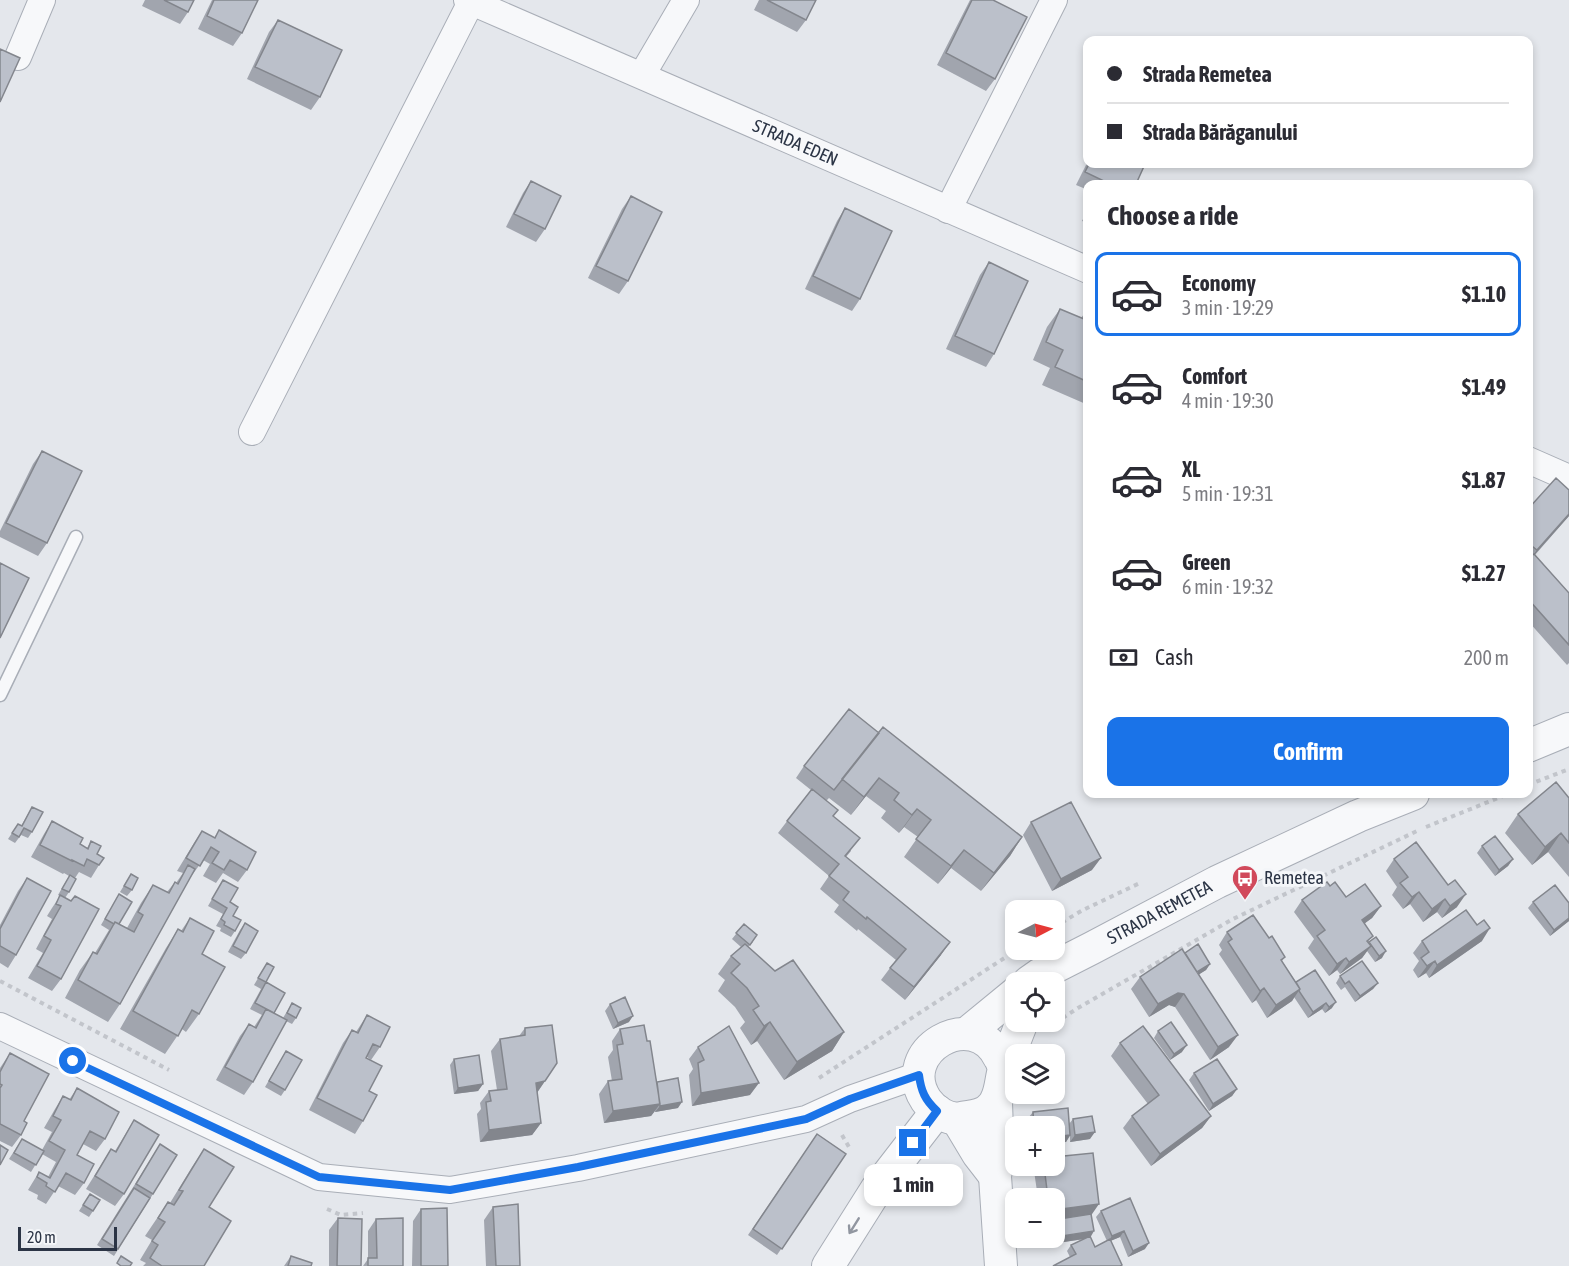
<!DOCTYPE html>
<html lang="en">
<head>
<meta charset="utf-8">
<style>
  body { margin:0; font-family:"Asap Condensed",sans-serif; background:#f7f7f7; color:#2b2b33; height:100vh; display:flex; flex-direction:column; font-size:22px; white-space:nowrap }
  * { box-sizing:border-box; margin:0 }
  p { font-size:20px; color:#7c7c81 }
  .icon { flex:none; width:33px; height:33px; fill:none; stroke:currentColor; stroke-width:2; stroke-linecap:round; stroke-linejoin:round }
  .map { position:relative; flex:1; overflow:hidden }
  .panel { position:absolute; left:1083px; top:180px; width:450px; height:618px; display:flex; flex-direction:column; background:#fff; border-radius:12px; box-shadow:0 3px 9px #0003 }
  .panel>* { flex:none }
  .guide { position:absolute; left:1083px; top:36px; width:450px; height:132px; border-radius:12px; box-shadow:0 3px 9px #0003; display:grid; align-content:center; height:132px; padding:0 24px; background:#fff }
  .needle { width:39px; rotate:84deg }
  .buttons { position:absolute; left:1005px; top:900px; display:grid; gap:12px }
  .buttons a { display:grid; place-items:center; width:60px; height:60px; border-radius:12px; background:#fff; box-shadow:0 3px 9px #0003; font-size:30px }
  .scale { position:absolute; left:18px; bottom:15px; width:99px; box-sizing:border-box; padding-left:6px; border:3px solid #2b3445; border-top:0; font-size:16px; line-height:21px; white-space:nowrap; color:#2b3445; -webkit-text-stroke:4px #f4f6f9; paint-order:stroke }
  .end { position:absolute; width:27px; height:27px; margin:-14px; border:8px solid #1a73e8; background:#fff; box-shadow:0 0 0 3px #fff }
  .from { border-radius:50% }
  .bubble { position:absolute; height:42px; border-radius:12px; background:#fff; box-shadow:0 3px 9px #0003; font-size:20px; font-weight:700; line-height:42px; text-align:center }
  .guide b { display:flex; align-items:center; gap:21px; height:57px; font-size:22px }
  .guide b+b { border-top:2px solid #e1e1e2 }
  .guide i { width:15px; height:15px; background:#2b2b33 }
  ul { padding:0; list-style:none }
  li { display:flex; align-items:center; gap:18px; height:84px; margin:0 12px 9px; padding:0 12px; border:3px solid transparent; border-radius:12px }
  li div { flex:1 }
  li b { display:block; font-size:22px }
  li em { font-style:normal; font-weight:700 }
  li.active { border-color:#1a73e8 }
  li>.icon { width:54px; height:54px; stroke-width:1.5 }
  h2 { padding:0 24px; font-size:27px; line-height:72px }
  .pay { display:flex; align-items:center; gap:15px; height:66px; padding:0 24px; font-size:22px }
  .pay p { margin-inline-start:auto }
  .button { display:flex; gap:12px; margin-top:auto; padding:12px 24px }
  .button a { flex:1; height:69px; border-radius:12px; background:#1a73e8; color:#fff; font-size:24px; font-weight:700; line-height:69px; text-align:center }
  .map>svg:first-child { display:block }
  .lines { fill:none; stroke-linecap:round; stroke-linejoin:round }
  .service-casing { stroke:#a9aeb7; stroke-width:15 }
  .minor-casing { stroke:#a9aeb7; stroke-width:28 }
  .tertiary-casing { stroke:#a9aeb7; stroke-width:34 }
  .path { stroke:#c2c5cb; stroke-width:4; stroke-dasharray:4.5 4.5; stroke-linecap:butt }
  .service { stroke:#f7f8fa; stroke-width:12 }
  .minor { stroke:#f7f8fa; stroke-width:26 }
  .tertiary { stroke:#f7f8fa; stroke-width:32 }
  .wall { fill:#a1a5ae }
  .shaded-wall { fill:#83868d }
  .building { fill:#bbc0ca; stroke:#83868d; stroke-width:1.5 }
  .oneway { stroke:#9196a0 }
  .route { stroke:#1a73e8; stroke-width:8 }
  .labels { text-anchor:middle; stroke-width:6; stroke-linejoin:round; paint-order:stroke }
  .street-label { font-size:18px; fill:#2b3445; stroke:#f4f6f9 }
  .poi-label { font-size:18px; fill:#2b3445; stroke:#f4f6f9; text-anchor:start }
</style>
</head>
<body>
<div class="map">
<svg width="1569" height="1266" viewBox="0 0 1569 1266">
  <rect width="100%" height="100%" fill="#e4e7ec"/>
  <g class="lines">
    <g class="service-casing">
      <path id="service" d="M0 695 76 537"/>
    </g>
    <g class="minor-casing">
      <g id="minor">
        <path id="s1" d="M467 0 1088 270"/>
        <path d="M18 57 42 0"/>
        <path d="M642 75 686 0"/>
        <path d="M948 210 1054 0"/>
        <path d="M252 432 471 2"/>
        <path d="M1528 460 1569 478"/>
        <path d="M0 1026 319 1177 450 1190 578 1168 806 1119 850 1099 919 1075"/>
      </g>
    </g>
    <g class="tertiary-casing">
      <g id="tertiary">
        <path d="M1528 746 1569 729"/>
        <path id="s2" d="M1029 982 1039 975 1092 948 1217 882 1358 816 1413 794"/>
        <path d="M966 1034 1016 993"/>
        <path d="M1004 1070C1003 1066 1002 1061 999 1057 973 1005 894 1051 926 1100 933 1110 948 1121 961 1118 968 1117 977 1116 983 1113 988 1111 995 1104 996 1100 1001 1091 1001 1079 1004 1069 1010 1053 1016 1037 1022 1022"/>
        <path d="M996 1102 998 1160 995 1176 1001 1266"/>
        <path d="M957 1119 978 1154 995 1176"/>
        <path d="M828 1266 876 1190 937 1111"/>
      </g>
    </g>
    <path class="path" d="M1528 785 1569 769
      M1426 827 1508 794
      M1054 927 1083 910 1142 882
      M0 981 169 1070
      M1055 1023 1078 1008 1233 919 1419 830
      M819 1078 1006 957
      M842 1135 849 1147
      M327 1209 341 1215 363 1213"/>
    <use href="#service" class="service"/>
    <use href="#minor" class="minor"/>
    <use href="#tertiary" class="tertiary"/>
  </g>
  <path class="wall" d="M145 0H194L188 12 180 24 142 6Z
    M212 0H258L242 33 233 46 198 29Z
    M759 0H816L806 20 797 32 754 10Z
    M970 0H993L995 79 986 91 937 65Z
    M278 20 320 97 311 110 247 79 269 32Z
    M1088 161V164H1145L1136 184H1088V190L1076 185Z
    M531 181 545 229 536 242 506 227 523 193Z
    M631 196 628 281 619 294 588 278 622 209Z
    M845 208 860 299 852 311 805 289 837 221Z
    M1088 209V223L1082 221Z
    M989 262 994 354 986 367 946 349 980 275Z
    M1060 309 1081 318 1088 309V405L1042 385 1050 368 1033 360 1047 327Z
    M42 451 47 543 38 556 0 537V531L33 464Z
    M1569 490V516L1535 555 1569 593V663L1567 665 1528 621V509Z
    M879 733 1022 837 1010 856 981 891 951 868 938 884 904 857 918 837 904 827 899 833 881 818 886 811 866 796 851 815 829 798 826 801 851 851 846 857 941 955 905 1000 881 980 896 960 858 929 857 931 834 912 839 905 820 889 829 876 778 833 811 790 796 778 804 766Z
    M1250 794H1259L1253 798Z
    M1569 798V877L1548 852 1532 865 1505 833 1518 814Z
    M32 807V832L28 838 21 835 15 843 8 839 18 824 21 826Z
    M52 821 80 844 87 848 91 841 97 854 99 865 91 878 79 872 75 878 69 892 65 898 71 901 75 896 61 979 52 991 28 978 43 953 36 949 52 919 47 916 52 908 60 896 58 895 69 876 64 873 63 874 31 857 44 834Z
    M1031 822 1092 870 1052 891 1023 835Z
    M219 830 247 870 238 882 223 873 216 883 203 876 210 864 203 860 190 878 120 1004 108 1022 65 998 80 970 93 952 95 953 109 930 101 925 119 894V924L127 928 141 903 153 885 167 892 175 882 176 883 183 873 177 871 194 843 202 831 214 838Z
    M1482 846 1513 859 1508 866 1495 876 1477 853Z
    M1394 859 1457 907 1442 918 1437 912 1423 922 1410 904 1403 909 1392 895 1397 887 1386 871Z
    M131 874 132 890 127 896 120 892Z
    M27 878 16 955 8 968 0 963V925L18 891Z
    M223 880 233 916 235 931 231 937 220 931 221 928 216 926 223 914 208 906Z
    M1330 886 1346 897 1381 906 1372 918 1365 923 1369 942 1382 958 1375 962 1367 951 1362 958 1340 974 1337 970 1329 976 1308 948 1314 939 1294 912 1302 900Z
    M1533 902 1569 921 1550 936 1528 908Z
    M190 918 202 954 199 1014 186 1032 182 1029 165 1054 120 1029 166 948 178 929 181 931Z
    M245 923 246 953 241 959 228 952 240 930Z
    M744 924 753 942 748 947 844 1032 832 1051 784 1080 757 1041 751 1045 740 1028 745 1022 735 1007 718 991 725 980 718 974 731 956 741 947 732 939Z
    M1227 932 1269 938 1285 957 1282 961 1296 982 1315 970 1332 1008 1325 1013 1322 1009 1308 1018 1294 997 1292 1001 1267 1018 1256 1000 1252 1003 1219 954 1222 950 1219 945Z
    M1422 941H1482L1429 978 1426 973 1418 978 1413 970 1419 961 1413 953Z
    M1185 953 1210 964 1206 970 1199 974 1229 1047 1210 1060 1175 1007 1169 1005 1149 1017 1131 989 1140 977Z
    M267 963 266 982 274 1013 283 1018 292 1003 296 1018 292 1024 286 1021 253 1082 244 1095 216 1080 240 1036 249 1024 254 1027 262 1015 250 1009 261 989 254 985Z
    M1340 976 1378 983 1373 989 1355 1002 1345 987 1341 990 1336 983Z
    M610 1004 629 1022 613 1029 605 1011Z
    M367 1015 380 1047 371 1060 367 1057 366 1058 369 1091 363 1121 355 1134 309 1110 343 1043 352 1030 356 1032Z
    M525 1028 545 1081 537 1093 541 1123 532 1135 480 1142 477 1114 481 1109 480 1103 489 1091 497 1090 491 1051 500 1039 519 1036Z
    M620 1029 647 1041 657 1082 678 1108 655 1112V1111L651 1116 604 1123 599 1094 608 1081H612L608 1057 613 1050 612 1041Z
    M1158 1031 1182 1052 1170 1060 1154 1038Z
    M1120 1043 1211 1116 1202 1128 1151 1166 1123 1128 1132 1116 1148 1104 1111 1056Z
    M698 1047 750 1095 692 1106 689 1075 693 1069 689 1059Z
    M286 1051 285 1090 281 1096 265 1087Z
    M10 1053 24 1121 21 1135 12 1147 0 1141V1068Z
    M454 1059 483 1084 478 1091 454 1094 450 1065Z
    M1194 1073 1237 1089 1232 1096 1209 1111 1189 1080Z
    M77 1088 105 1139 96 1151 83 1144 77 1155 84 1183 75 1195 58 1186 46 1204 37 1199 38 1195 28 1190 39 1172 48 1177 56 1162 42 1154 31 1172 9 1159 22 1139 42 1150 52 1132 44 1128 55 1109 63 1096 69 1100Z
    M1033 1112 1069 1124 1073 1119 1090 1139 1070 1142V1136L1066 1142 1054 1126H1029L1028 1118Z
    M134 1120 124 1194 115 1206 86 1189 111 1149 115 1151Z
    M817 1134 846 1154 777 1255 748 1235Z
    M160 1144 153 1194 114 1256 97 1245Z
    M204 1149 209 1207 204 1266H143L146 1263 140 1260 152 1240 145 1236 168 1202 170 1203 192 1167Z
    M1038 1166H1054L1091 1215 1090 1237 1095 1247 1107 1241 1096 1217 1101 1211 1145 1249 1128 1257 1120 1237 1070 1257 1067 1251 1071 1245 1085 1239 1057 1243 1055 1225 1058 1221H1054V1198H1038L1034 1171Z
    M90 1194 93 1211 89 1217 79 1211Z
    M493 1207 520 1266H486L484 1220Z
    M421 1209 448 1266H412L413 1221Z
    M338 1218 361 1266H329V1230Z
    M376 1219 403 1266H363L368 1259V1231Z
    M291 1256 311 1266H284Z"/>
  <path class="shaded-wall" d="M1569 514V516L1528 562 1537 550Z
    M879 778 866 796 851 815 864 797Z
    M917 809 904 827 899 833 912 815Z
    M1561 833 1548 852 1532 865 1545 847Z
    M1022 837 1010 856 981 891 994 873Z
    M964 850 951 868 938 884 951 866Z
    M1101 858 1092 870 1052 891 1061 879Z
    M1513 859 1508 866 1495 876 1499 870Z
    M1419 892 1410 904 1403 909 1412 897Z
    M1466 894 1457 907 1442 918 1450 906Z
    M1445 899 1437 912 1423 922 1432 909Z
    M1381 906 1372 918 1353 932 1362 920Z
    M1569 918V921L1550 936 1554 930Z
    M1490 928 1482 941 1429 978 1437 965Z
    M950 942 941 955 905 1000 914 987Z
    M1371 946 1362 958 1340 974 1349 962Z
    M1386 951 1382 958 1375 962 1379 956Z
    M1346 958 1337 970 1329 976 1337 964Z
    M1435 961 1426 973 1418 978 1427 966Z
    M1210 964 1206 970 1192 979 1196 973Z
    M1378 983 1373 989 1355 1002 1360 996Z
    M1264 988 1256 1000 1252 1003 1260 991Z
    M1300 989 1292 1001 1267 1018 1276 1005Z
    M1178 993 1184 994 1175 1007 1169 1005 1149 1017 1158 1004Z
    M1336 1002 1332 1008 1325 1013 1329 1007Z
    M1326 1003 1322 1009 1308 1018 1313 1012Z
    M633 1016 629 1022 613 1029 618 1023Z
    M770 1022 757 1041 751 1045 764 1026Z
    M844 1032 832 1051 784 1080 797 1062Z
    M1238 1035 1229 1047 1210 1060 1218 1047Z
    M1187 1045 1182 1052 1170 1060 1174 1054Z
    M545 1081 536 1094V1083Z
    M759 1083 750 1095 692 1106 701 1093Z
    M483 1084 478 1091 454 1094 458 1088Z
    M1237 1089 1232 1096 1209 1111 1213 1104Z
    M682 1102 678 1108 655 1112 660 1106Z
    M660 1104 651 1116 604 1123 613 1111Z
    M1211 1116 1202 1128 1151 1166 1160 1154Z
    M541 1123 532 1135 480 1142 489 1130Z
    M1095 1132 1090 1139 1070 1142 1075 1135Z
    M1070 1135 1066 1142 1054 1143V1137Z
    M1099 1204 1090 1217 1059 1219 1058 1221H1054V1210Z
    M1094 1231 1090 1238 1057 1243 1062 1236Z
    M1124 1231 1120 1237 1108 1242 1112 1236Z
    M1149 1243 1145 1249 1128 1257 1133 1251Z"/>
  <path class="building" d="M164 0H194L188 12Z
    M214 0H258L242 33 207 16Z
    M767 0H816L806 20Z
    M972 0H993L1027 17 995 79 946 53Z
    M278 20 342 50 320 97 255 67Z
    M0 49 20 58 0 102Z
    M1089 164H1145L1136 184H1110L1085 172Z
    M531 181 561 196 545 229 514 214Z
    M631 196 662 212 628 281 596 266Z
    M845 208 892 231 860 299 813 276Z
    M989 262 1028 281 994 354 955 336Z
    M1060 309 1084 319 1088 311V382L1055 367 1063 350 1046 342Z
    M42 451 82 471 47 543 6 523Z
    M1556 478 1569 490V514L1537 550 1528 543V509Z
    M1534 554 1569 593V645L1528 599V559Z
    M0 563 29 578 0 638Z
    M849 709 879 733 834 790 804 766Z
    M883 727 1022 837 994 873 964 850 951 866 916 839 931 820 917 809 912 815 894 800 899 793 879 778 864 797 842 779Z
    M1556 782 1569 798V843L1561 833 1545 847 1518 814Z
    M812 789 838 810 833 816 860 838 845 856 950 942 914 987 890 968 906 949 867 917 866 919 843 900 849 892 829 876 839 864 787 821Z
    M1071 802 1101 858 1061 879 1031 822Z
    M32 807 43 812 32 832 24 828 19 837 12 833 18 824 22 826Z
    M52 821 83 838 80 844 88 849 91 841 101 846 97 854 104 858 99 865 87 859 84 866 72 860V861L40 845Z
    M219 830 256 852 247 870 230 860 224 870 212 863 219 852 211 847 200 866 186 858 202 831 215 838Z
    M1495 836 1513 859 1499 870 1482 846Z
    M1416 842 1448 885 1455 880 1466 894 1450 906 1445 899 1432 909 1419 892 1412 897 1400 883 1408 877 1394 859Z
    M188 865 195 869 120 1004 78 980 93 952 97 954 115 922 134 932 143 915 138 912 153 885 169 893 175 882 178 884Z
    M131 874 138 878 132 890 124 886Z
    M70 875 76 879 69 892 62 889Z
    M27 878 51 891 16 955 0 946V929Z
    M223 880 238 888 230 902 238 907 233 916 241 920 235 931 224 925 225 922 221 919 227 908 212 899Z
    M1327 882 1330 886 1335 882 1346 897 1365 884 1381 906 1362 920 1373 936 1367 941 1371 946 1349 962 1346 958 1337 964 1317 936 1325 930 1302 900Z
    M1555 885 1569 903V918L1554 930 1533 902Z
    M119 894 132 902 119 924 115 922 114 924 105 919Z
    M60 895 71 901 75 896 99 909 61 979 37 966 51 940 44 936 61 906 56 904Z
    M1466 910 1477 925 1484 920 1490 928 1437 965 1435 961 1427 966 1421 958 1429 952 1422 941Z
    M1253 915 1269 938 1272 936 1285 957 1281 960 1300 989 1276 1005 1264 988 1260 991 1228 942 1232 939 1227 932Z
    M190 918 214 931 202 954 225 967 199 1014 192 1010 178 1036 133 1011 178 929 183 932Z
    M245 923 258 931 246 953 233 946Z
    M744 924 757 935 750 945 736 933Z
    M1376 937 1386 951 1379 956 1369 942Z
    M745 944 775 971 793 960 844 1032 797 1062 770 1022 764 1026 753 1010 759 1006 747 988 731 973 740 964 731 956Z
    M1198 944 1210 964 1197 972 1185 953Z
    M1182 949 1238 1035 1218 1047 1184 994 1178 993 1158 1004 1140 977Z
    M1362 961 1378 983 1360 996 1349 981 1345 984 1340 976Z
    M267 963 274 967 266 982 285 993 274 1013 255 1003 266 982 258 978Z
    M1315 970 1336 1002 1329 1007 1326 1003 1313 1012 1299 991 1300 989 1296 982Z
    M625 997 633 1016 618 1023 610 1004Z
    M292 1003 301 1008 296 1018 287 1013Z
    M266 1009 287 1020 253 1082 225 1067 249 1024 256 1028Z
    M367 1015 390 1027 380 1047 373 1044 366 1058 382 1066 369 1091 377 1095 363 1121 317 1098 352 1030 358 1033Z
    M1171 1022 1187 1045 1174 1054 1158 1031Z
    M552 1025 557 1063 545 1081 536 1083 541 1123 489 1130 486 1102 491 1101 489 1091 507 1089 500 1039 525 1035V1028Z
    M644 1025 647 1041H650L660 1104 613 1111 608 1081 622 1079 617 1045 623 1044 620 1029Z
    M729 1026 759 1083 701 1093 698 1063 704 1060 698 1047Z
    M1143 1026 1211 1116 1160 1154 1132 1116 1159 1095 1120 1043Z
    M286 1051 302 1060 285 1090 269 1081Z
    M10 1053 49 1074 24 1121 27 1123 21 1135 0 1124V1088L2 1085 0 1084V1072Z
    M479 1055 483 1084 458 1088 454 1059Z
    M1217 1059 1237 1089 1213 1104 1194 1073Z
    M678 1078 682 1102 660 1106 657 1082Z
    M77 1088 119 1112 105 1139 90 1131 77 1155 94 1164 84 1183 66 1173 55 1192 46 1186 47 1183 37 1177 39 1172 50 1178 65 1150 49 1141 61 1120 53 1116 63 1096 71 1100Z
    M1068 1108 1070 1135 1054 1137V1126H1034L1033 1112Z
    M1092 1116 1095 1132 1075 1135 1073 1119Z
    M134 1120 159 1135 124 1194 95 1176 111 1149 116 1152Z
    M817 1134 846 1154 782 1249 753 1229Z
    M22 1139 44 1151 36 1165 14 1153Z
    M160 1144 177 1155 153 1194 136 1184Z
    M0 1145 8 1150 0 1165Z
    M204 1149 234 1167 209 1207 231 1221 204 1266H162L150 1258 158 1245 152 1241 165 1222 158 1218 168 1202 174 1205 183 1191 179 1190Z
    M1093 1153 1099 1204 1054 1210V1198H1048L1044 1166H1054V1157Z
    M134 1188 150 1198 118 1249 102 1239Z
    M90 1194 100 1200 93 1211 83 1205Z
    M1130 1198 1149 1243 1133 1251 1124 1231 1112 1236 1101 1211Z
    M518 1204 520 1266H496L493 1207Z
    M447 1208 448 1266H421V1209Z
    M1091 1214 1094 1231 1062 1236 1059 1219Z
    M338 1218 362 1219 361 1266H337Z
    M403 1218V1266H368V1258H377L376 1219Z
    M1090 1236 1095 1247 1110 1239 1122 1265 1120 1266H1053L1076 1254 1071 1245Z
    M121 1256 132 1263 130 1266H121L117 1263Z
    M291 1256 312 1263 311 1266H288Z"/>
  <defs><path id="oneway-shaft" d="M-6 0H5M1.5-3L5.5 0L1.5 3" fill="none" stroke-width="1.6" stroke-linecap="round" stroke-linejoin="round" transform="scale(1.5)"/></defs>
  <use class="oneway" href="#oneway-shaft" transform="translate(854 1226) rotate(122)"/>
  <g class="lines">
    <path class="route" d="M73 1061 319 1177 450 1190 578 1167 806 1119 850 1099 919 1075C921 1091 925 1100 937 1111L913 1143"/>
  </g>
  <defs>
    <g id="bus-pin" transform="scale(1.35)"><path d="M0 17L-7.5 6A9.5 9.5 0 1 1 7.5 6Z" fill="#d1495b" stroke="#f4f6f9"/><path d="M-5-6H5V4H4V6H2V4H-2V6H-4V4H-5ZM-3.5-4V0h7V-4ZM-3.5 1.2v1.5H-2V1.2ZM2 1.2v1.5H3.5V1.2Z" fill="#fff"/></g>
  </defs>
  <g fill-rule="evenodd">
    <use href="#bus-pin" x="1245" y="878"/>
  </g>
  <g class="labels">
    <g class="street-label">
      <text dy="6" stroke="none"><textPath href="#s1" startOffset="358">STRADA EDEN</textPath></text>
      <text dy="6" stroke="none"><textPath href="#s2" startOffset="148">STRADA REMETEA</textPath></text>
    </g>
    <g class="poi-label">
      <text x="1264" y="884">Remetea</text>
    </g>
  </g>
</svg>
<div class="buttons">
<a><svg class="needle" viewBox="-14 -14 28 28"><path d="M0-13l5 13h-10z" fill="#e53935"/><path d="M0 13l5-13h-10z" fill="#7c7c81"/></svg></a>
<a><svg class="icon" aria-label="locate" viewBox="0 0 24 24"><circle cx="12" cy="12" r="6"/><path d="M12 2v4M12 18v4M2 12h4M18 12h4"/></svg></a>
<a><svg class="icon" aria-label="layers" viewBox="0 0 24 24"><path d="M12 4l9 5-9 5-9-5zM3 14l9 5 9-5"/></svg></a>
<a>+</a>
<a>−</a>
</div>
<div class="scale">20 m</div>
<i class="end from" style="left:73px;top:1061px"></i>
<i class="end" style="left:913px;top:1143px"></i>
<div class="bubble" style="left:864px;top:1164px;width:99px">1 min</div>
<div class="guide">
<b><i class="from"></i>Strada Remetea</b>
<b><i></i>Strada Bărăganului</b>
</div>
<section class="panel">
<h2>Choose a ride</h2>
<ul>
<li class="active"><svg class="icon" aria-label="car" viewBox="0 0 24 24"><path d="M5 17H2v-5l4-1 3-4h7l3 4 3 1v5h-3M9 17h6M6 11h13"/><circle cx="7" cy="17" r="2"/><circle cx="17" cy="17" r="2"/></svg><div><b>Economy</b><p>3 min · 19:29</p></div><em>$1.10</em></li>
<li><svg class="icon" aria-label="car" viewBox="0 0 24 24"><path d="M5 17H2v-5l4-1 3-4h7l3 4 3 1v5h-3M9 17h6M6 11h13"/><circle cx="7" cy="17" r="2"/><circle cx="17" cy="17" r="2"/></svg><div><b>Comfort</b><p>4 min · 19:30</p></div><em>$1.49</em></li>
<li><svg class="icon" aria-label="car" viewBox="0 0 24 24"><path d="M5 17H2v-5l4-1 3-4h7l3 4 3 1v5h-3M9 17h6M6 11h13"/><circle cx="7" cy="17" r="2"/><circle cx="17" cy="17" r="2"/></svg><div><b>XL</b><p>5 min · 19:31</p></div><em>$1.87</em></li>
<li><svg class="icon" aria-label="car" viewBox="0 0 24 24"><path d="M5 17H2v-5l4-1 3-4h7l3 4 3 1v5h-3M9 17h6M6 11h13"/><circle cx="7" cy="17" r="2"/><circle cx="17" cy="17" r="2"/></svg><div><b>Green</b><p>6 min · 19:32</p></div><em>$1.27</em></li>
</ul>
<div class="pay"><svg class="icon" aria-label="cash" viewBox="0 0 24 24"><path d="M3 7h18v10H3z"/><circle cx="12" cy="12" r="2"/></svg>Cash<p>200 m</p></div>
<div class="button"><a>Confirm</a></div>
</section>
</div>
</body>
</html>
